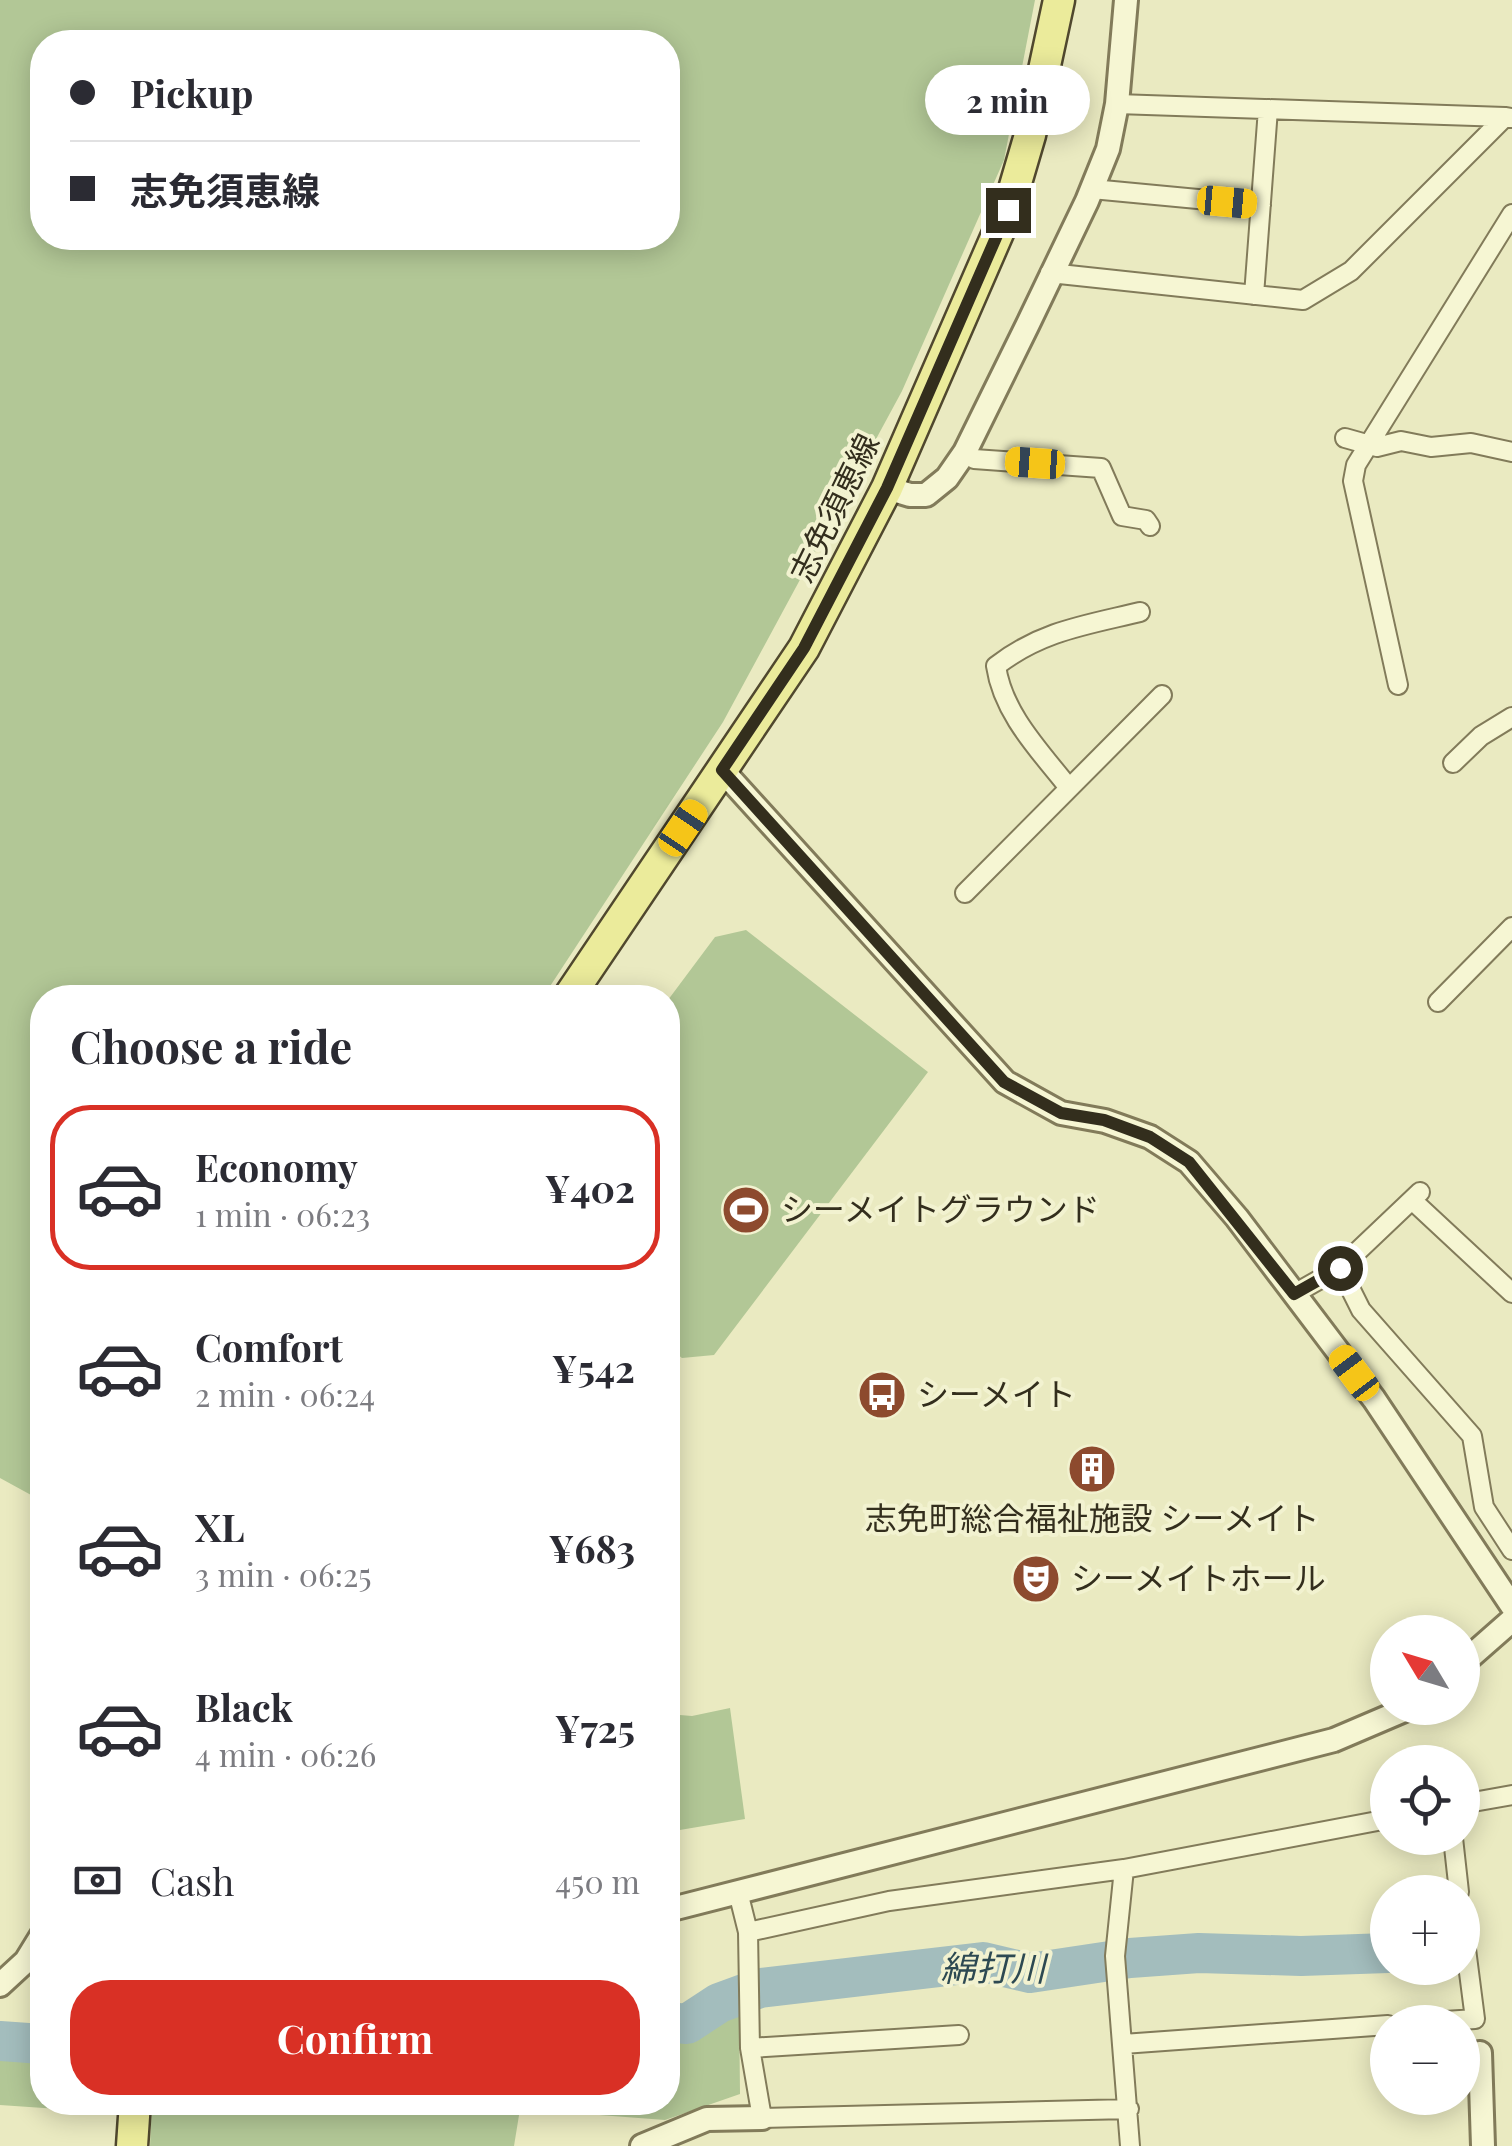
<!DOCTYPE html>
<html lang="en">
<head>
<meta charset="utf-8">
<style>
  body { margin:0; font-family:"Playfair Display","Noto Sans JP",serif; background:#f7f7f7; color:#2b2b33; height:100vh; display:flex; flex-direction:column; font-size:38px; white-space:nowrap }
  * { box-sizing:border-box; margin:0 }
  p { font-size:32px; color:#7c7c81 }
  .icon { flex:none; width:55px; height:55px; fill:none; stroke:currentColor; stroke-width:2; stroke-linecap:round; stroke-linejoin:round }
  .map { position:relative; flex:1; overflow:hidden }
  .drawer { position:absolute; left:30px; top:985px; width:650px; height:1130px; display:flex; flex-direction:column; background:#fff; border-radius:40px; box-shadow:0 5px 25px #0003 }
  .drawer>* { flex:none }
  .guide { position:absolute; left:30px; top:30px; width:650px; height:220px; border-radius:40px; box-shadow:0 5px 25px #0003; display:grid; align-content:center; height:220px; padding:0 40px; background:#fff }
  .needle { width:65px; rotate:308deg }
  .buttons { position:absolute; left:1370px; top:1615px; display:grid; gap:20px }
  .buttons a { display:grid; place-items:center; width:110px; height:110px; border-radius:50%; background:#fff; box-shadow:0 5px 25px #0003; font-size:50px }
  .end { position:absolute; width:45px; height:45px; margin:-22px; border:12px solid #332e1d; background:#fff; box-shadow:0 0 0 5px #fff }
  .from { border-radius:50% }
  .bubble { position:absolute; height:70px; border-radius:35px; background:#fff; box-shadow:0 5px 25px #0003; font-size:32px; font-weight:700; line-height:70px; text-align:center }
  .car { position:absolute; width:30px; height:60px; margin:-30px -15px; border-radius:12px; box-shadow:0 0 8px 2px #0007; background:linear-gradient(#f5c518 24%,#345 0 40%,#f5c518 0 76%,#345 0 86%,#f5c518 0) }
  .guide b { display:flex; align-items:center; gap:35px; height:95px; font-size:38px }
  .guide b+b { border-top:2px solid #e1e1e2 }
  .guide i { width:25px; height:25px; background:#2b2b33 }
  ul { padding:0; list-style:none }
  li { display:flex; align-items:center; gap:30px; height:165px; margin:0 20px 15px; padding:0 20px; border:5px solid transparent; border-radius:40px }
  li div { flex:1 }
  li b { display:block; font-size:38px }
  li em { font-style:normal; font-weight:700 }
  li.active { border-color:#d93025 }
  li>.icon { width:90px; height:90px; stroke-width:1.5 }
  h2 { padding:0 40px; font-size:45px; line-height:120px }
  .pay { display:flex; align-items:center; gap:25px; height:110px; padding:0 40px; font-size:38px }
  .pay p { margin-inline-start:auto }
  .button { display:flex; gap:20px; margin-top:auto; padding:20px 40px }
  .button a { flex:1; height:115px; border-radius:40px; background:#d93025; color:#fff; font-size:40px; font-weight:700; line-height:115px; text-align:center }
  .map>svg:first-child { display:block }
  .green { fill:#b2c796; fill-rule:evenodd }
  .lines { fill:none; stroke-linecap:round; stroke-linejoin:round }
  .river { stroke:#a3bdbd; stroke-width:40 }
  .minor-casing { stroke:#827b5a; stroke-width:22 }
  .tertiary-casing { stroke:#827b5a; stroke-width:28 }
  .primary-casing { stroke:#50482e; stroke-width:35 }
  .minor { stroke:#f6f6d3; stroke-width:18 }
  .tertiary { stroke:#f6f6d3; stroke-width:22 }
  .primary { stroke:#ebeb9b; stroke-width:30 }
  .route { stroke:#332e1d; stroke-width:12 }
  .labels { text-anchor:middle; stroke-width:8; stroke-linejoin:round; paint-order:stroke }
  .street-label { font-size:32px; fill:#332e1d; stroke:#f2f2d0 }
  .poi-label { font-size:32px; fill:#332e1d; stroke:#f2f2d0; text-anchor:start }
  .water-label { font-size:35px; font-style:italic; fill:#2d4952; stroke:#f2f2d0 }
</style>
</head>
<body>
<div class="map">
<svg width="1512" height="2146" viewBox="0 0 1512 2146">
  <rect width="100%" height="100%" fill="#eaeac1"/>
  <path class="green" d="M0 0H1035L1004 160 902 391 723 722 543 997 42 998V1501L0 1478ZM42 42H668V238H42Z
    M746 930 928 1072 714 1355 682 1358 668 1347V1000L715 937Z
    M730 1708 745 1819 668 1832V1714L692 1716Z
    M739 1999 740 2094 665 2120 520 2109 514 2146H150L152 2103 668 2102V2023L701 2025Z
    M0 2034 42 2037V2102L103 2103 102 2112 0 2105Z"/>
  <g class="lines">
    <path class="river" d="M668 2022 687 2024 719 2003 760 1988 983 1962 1030 1973 1130 1958 1199 1953 1301 1956 1388 1953
      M0 2041 42 2044"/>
    <g class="minor-casing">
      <path id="minor" d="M1117 104 1505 117
        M1092 189 1261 205
        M1050 273 1303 300 1351 271 1505 117 1512 118
        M1254 295 1268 109
        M1345 438 1377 447 1401 441 1431 447 1471 443 1512 452
        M965 452 974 459 1101 468 1122 516 1146 520 1150 526
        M1398 685 1353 481 1356 465 1512 214
        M1453 763 1481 736 1512 717
        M1069 788C1040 751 1003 714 996 666 1041 631 1086 625 1140 612
        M965 893 1162 695
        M1438 1002 1512 927
        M1412 1200 1512 1293
        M1340 1268 1361 1310 1472 1436 1484 1507 1512 1550
        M1294 1294 1340 1268 1420 1192
        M1462 1804 1512 1795
        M1453 1838 1459 1892
        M1124 1869 1115 1956 1130 2146
        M738 1892 748 1932 750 2048 762 2118 1129 2109
        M748 1932 889 1901 1124 1869 1388 1819
        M1430 2022 1475 2019 1462 1918
        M1123 2044 1388 2025
        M750 2048 959 2035"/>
    </g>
    <g class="tertiary-casing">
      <path id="tertiary" d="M887 488 910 495H926L947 478 965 452 1027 326 1087 201 1108 149 1117 104 1126 0
        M722 770 1005 1082 1061 1113 1105 1121 1150 1137 1189 1162 1237 1218 1374 1399 1512 1606
        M1462 1664 1512 1620
        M668 1910 1334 1740 1409 1708
        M0 1985 26 1961 42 1935
        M1480 2053 1483 2146
        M642 2146 707 2119 762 2118"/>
    </g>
    <g class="primary-casing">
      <path id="primary" d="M568 998 804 648 887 488 1008 210 1030 135 1059 0
        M132 2146 135 2102"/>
    </g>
    <use href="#minor" class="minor"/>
    <use href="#tertiary" class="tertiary"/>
    <use href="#primary" class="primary"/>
  </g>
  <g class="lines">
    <path class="route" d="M1008 210 887 488 804 648 722 770 1004 1082 1061 1113 1104 1120 1150 1137 1189 1162 1294 1294 1340 1268"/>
  </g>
  <defs>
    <g id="stadium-disc" transform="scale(2.5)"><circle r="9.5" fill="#8d4a2e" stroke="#f2f2d0"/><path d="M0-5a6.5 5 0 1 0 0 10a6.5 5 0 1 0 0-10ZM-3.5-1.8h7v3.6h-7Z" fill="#fff"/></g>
    <g id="bus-disc" transform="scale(2.5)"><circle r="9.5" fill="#8d4a2e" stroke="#f2f2d0"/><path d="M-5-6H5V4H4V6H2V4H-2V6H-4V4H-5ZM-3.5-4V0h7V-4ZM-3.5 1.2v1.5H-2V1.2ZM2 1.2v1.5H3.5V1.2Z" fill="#fff"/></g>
    <g id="building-disc" transform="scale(2.5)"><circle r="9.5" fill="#8d4a2e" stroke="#f2f2d0"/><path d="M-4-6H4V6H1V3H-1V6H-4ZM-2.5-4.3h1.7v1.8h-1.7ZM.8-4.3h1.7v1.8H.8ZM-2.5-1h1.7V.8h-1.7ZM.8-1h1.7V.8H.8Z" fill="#fff"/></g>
    <g id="theatre-disc" transform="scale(2.5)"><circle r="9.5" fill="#8d4a2e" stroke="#f2f2d0"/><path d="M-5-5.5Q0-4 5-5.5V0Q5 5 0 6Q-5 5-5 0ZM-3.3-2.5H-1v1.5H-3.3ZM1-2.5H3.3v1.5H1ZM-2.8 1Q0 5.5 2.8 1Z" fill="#fff"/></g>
  </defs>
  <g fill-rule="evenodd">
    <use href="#stadium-disc" x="746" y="1210"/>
    <use href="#bus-disc" x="882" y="1395"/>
    <use href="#building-disc" x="1092" y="1469"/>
    <use href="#theatre-disc" x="1036" y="1579"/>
  </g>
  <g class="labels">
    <g class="street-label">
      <text transform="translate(835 508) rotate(-64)" y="11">志免須恵線</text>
    </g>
    <g class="poi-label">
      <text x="781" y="1221">シーメイトグラウンド</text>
      <text x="917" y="1406">シーメイト</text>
      <text x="1092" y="1530" text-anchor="middle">志免町総合福祉施設 シーメイト</text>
      <text x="1071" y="1590">シーメイトホール</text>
    </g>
    <g class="water-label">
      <text x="993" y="1981">綿打川</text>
    </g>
  </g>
</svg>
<div class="buttons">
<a><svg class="needle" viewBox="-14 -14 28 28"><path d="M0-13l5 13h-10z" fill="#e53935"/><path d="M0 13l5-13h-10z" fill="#7c7c81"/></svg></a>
<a><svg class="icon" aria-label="locate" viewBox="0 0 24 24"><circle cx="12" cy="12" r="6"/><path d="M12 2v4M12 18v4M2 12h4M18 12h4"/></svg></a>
<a>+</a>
<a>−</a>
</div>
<i class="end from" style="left:1340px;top:1268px"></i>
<i class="end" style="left:1008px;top:210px"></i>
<div class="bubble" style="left:925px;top:65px;width:165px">2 min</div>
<i class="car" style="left:1227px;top:202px;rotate:95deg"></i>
<i class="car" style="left:1035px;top:463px;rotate:274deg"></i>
<i class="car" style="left:683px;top:828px;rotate:34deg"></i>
<i class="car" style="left:1354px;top:1373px;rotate:323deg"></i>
<div class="guide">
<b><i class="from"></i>Pickup</b>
<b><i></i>志免須恵線</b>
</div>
<section class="drawer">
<h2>Choose a ride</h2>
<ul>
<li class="active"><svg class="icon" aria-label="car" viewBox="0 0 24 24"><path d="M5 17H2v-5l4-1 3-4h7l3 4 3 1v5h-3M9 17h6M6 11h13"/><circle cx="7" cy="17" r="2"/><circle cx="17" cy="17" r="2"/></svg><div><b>Economy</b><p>1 min · 06:23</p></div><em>¥402</em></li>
<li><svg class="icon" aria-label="car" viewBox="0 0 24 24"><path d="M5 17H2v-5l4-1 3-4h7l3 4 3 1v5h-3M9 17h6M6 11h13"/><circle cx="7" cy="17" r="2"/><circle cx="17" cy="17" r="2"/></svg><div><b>Comfort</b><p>2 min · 06:24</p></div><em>¥542</em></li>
<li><svg class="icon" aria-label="car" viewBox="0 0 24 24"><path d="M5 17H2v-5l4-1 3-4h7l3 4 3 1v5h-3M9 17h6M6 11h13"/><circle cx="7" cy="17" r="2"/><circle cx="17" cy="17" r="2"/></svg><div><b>XL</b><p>3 min · 06:25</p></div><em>¥683</em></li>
<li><svg class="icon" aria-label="car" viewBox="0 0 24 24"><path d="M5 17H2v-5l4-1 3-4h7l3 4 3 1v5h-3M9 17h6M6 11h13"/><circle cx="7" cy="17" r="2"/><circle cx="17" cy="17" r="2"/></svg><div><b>Black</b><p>4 min · 06:26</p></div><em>¥725</em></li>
</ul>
<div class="pay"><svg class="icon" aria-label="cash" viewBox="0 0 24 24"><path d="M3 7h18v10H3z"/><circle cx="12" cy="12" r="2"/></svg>Cash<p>450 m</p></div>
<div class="button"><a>Confirm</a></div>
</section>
</div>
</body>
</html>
